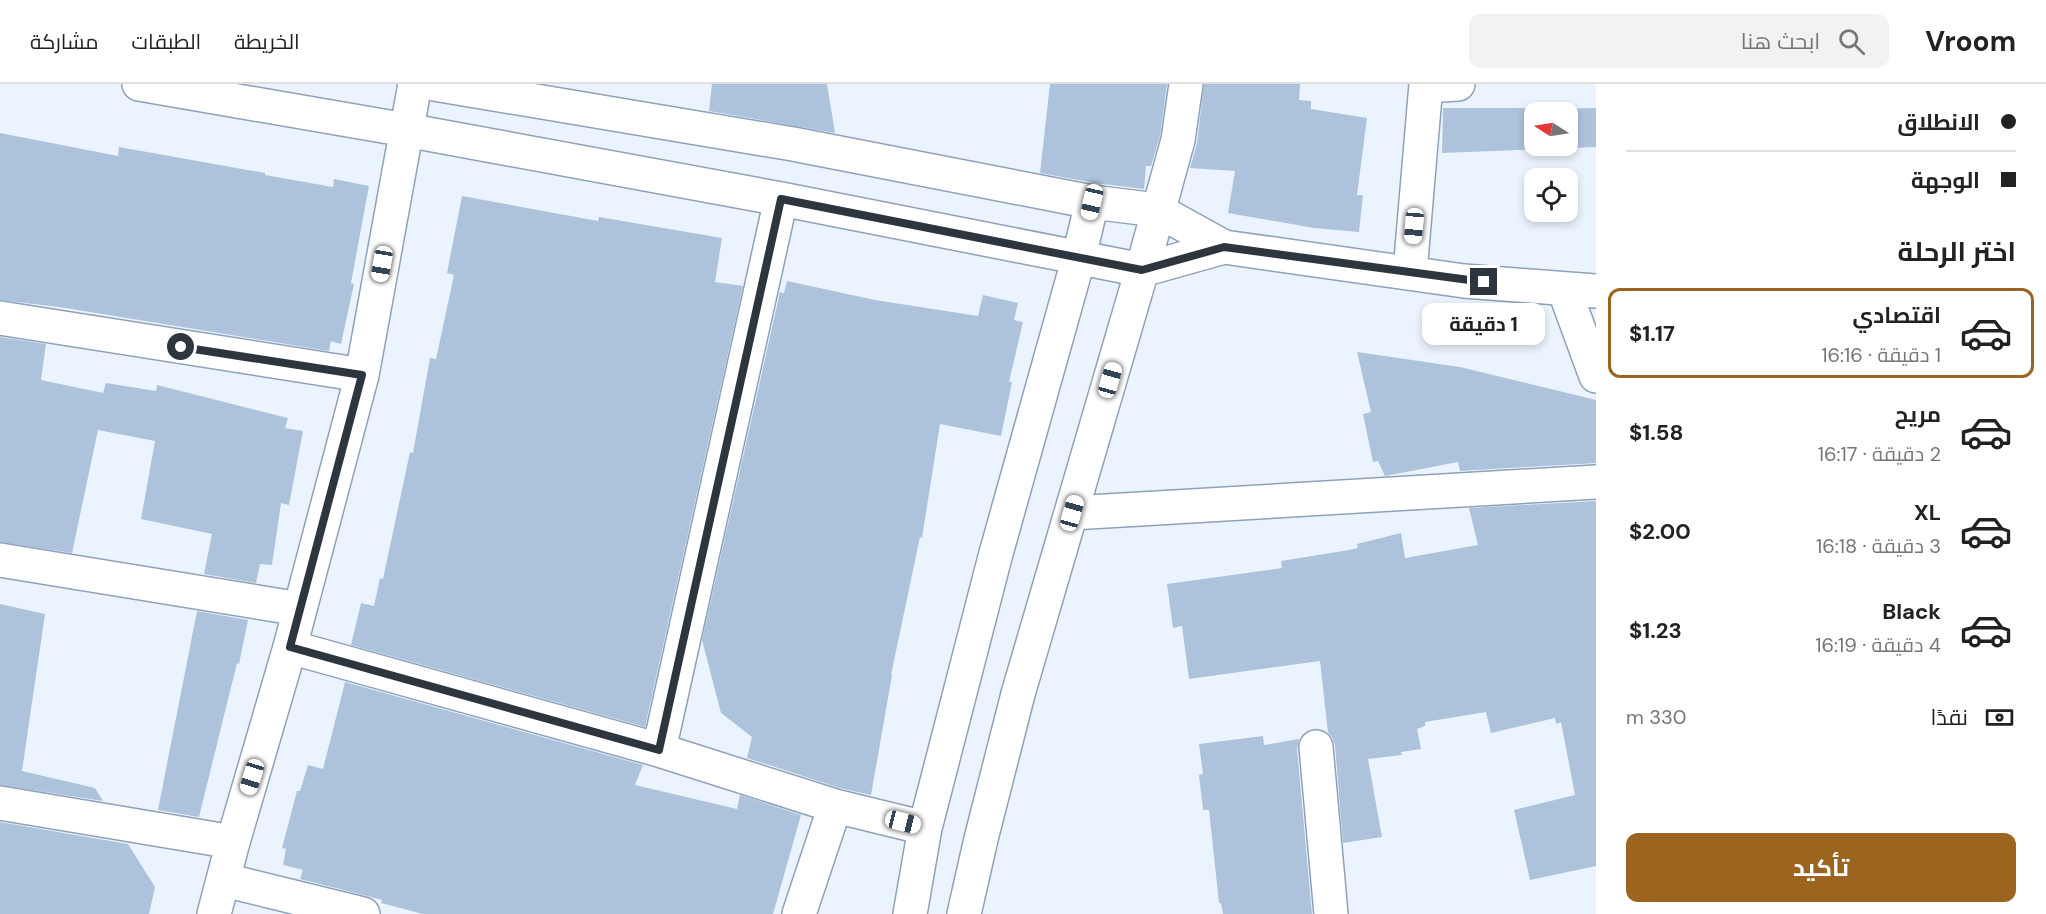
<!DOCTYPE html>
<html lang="ar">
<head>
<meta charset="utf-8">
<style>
  body { margin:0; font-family:"DM Sans",Cairo,sans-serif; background:#f2f2f2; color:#222; direction:rtl; height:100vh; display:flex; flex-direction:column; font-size:22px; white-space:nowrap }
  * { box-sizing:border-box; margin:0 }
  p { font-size:20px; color:#767676 }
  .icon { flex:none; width:33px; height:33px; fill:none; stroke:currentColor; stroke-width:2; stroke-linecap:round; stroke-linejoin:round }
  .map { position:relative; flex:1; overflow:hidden; direction:ltr }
  .sheet { display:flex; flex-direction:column; background:#fff; width:450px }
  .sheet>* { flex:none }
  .hud { display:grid; align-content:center; height:132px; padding:0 30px; background:#fff }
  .needle { width:39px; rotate:282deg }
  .controls { position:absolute; left:1524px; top:18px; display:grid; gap:12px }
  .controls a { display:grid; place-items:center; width:54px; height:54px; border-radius:12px; background:#fff; box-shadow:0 3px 9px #0003; font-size:30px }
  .end { position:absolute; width:27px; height:27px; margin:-14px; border:8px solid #2d353f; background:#fff; box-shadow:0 0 0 3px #fff }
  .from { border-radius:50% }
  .bubble { position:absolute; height:42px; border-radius:12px; background:#fff; box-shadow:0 3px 9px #0003; font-size:20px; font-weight:700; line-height:42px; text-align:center; direction:rtl }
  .car { position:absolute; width:18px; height:36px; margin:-18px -9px; border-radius:8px; box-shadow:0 0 4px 2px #0007; background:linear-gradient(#fff 24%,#345 0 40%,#fff 0 76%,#345 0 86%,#fff 0) }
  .hud b { display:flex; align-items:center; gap:21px; height:57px; font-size:22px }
  .hud b+b { border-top:2px solid #e0e0e0 }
  .hud i { width:15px; height:15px; background:#222 }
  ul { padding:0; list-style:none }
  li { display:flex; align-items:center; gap:18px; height:90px; margin:0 12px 9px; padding:0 18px; border:3px solid transparent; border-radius:12px }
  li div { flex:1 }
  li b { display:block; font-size:22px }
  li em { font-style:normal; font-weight:700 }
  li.active { border-color:#9c651f }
  li>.icon { width:54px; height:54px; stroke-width:1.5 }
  h2 { padding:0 30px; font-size:27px; line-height:72px }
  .pay { display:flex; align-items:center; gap:15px; height:66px; padding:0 30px; font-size:22px }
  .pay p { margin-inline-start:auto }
  .cta { display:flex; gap:12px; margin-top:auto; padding:12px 30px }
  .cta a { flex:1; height:69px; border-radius:12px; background:#9c651f; color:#fff; font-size:24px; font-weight:700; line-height:69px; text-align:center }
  header { display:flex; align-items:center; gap:36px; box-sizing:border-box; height:84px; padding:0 30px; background:#fff; border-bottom:2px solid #e0e0e0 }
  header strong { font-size:28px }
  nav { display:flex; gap:33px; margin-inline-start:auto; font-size:21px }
  .search { width:420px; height:54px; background:#f2f2f2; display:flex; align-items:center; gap:15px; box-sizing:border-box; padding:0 21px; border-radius:12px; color:#767676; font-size:22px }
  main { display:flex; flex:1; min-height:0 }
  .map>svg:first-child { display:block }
  .building { fill:#adc2db; fill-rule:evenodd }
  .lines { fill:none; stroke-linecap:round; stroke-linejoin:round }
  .minor-casing { stroke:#8ea1ba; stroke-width:36 }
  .minor { stroke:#fff; stroke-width:33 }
  .route { stroke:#2d353f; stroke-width:8 }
</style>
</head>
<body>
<header>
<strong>Vroom</strong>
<div class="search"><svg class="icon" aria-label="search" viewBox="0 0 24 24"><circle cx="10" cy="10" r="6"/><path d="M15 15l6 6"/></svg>ابحث هنا</div>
<nav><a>الخريطة</a><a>الطبقات</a><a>مشاركة</a></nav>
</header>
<main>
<section class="sheet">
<div class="hud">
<b><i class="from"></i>الانطلاق</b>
<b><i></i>الوجهة</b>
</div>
<h2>اختر الرحلة</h2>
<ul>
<li class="active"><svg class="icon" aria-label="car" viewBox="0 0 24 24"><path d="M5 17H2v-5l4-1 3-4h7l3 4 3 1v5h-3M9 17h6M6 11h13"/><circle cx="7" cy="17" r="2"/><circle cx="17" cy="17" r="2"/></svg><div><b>اقتصادي</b><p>1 دقيقة · 16:16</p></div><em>$1.17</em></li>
<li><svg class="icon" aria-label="car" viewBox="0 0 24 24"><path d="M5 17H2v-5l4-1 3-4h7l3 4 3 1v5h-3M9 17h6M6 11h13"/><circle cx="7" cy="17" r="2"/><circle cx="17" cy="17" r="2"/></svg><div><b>مريح</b><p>2 دقيقة · 16:17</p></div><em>$1.58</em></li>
<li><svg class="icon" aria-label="car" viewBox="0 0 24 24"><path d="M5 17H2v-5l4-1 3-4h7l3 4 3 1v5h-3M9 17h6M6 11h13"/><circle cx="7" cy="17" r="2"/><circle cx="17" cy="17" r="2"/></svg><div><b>XL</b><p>3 دقيقة · 16:18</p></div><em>$2.00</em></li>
<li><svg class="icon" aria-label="car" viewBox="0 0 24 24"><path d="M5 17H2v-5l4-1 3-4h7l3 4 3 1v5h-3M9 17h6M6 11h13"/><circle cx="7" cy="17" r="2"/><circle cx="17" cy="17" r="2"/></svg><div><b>Black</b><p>4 دقيقة · 16:19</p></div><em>$1.23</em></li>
</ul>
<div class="pay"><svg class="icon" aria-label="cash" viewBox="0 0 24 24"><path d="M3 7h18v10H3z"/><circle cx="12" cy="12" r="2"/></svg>نقدًا<p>330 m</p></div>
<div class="cta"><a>تأكيد</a></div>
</section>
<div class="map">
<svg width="1596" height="830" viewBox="0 0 1596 830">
  <rect width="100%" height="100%" fill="#ebf4fe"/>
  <path class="building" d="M712 0H827L835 49 709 27Z
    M1050 0H1167L1160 52 1151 82H1146L1144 105 1095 99 1040 89Z
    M1204 0H1300L1299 16 1311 17V25L1367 34 1357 111H1363L1359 148 1314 144 1228 129 1235 87 1190 84 1197 59Z
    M1443 24H1541V25L1596 24V63L1442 69ZM1534 28H1568V62H1534Z
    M0 49 118 72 119 63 265 89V91L333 103 334 95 369 102 351 199 354 200 341 260 331 257 329 267 59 223 0 216Z
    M462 112 598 137 599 133 722 154 715 198 743 202 645 643 351 561 361 519 374 522 380 494 383 495 410 368 413 369 430 274 436 275 454 191 447 189Z
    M787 197 875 216 978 232 983 211 1018 219 1014 236 1023 238 1009 298H1012L1001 352 940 340 922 454 920 453 891 591H892L871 711 840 704 747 674 752 653 721 629 702 556 780 208 784 209Z
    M0 253 46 260 41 296 103 309 106 299 156 307 157 301 288 334 285 344 303 347 289 421 281 419 272 481 260 480 256 499 204 490 212 450 141 435 155 357 98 346 72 469 0 458Z
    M1357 268 1460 283 1596 316V379L1460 387 1458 378 1385 392 1378 377 1373 378 1363 330 1371 328Z
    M1596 417V782L1530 796 1514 726 1575 711 1561 638 1556 640 1555 634 1491 649 1486 628 1425 638V642L1417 645 1421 665 1401 668 1402 671 1368 675 1382 753 1343 759 1335 661 1332 653 1328 649 1320 577 1189 595 1182 542 1173 544 1167 500 1282 484 1281 477 1349 466 1358 464 1357 460 1401 449 1405 474 1478 461 1469 424Z
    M0 520 45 530 22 687 95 704 103 717 0 701Z
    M197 527 248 536 239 580 237 579 199 733 158 726Z
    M345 598 643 681 635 701 737 725 740 711 801 731 773 830H423L381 819 382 816 367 812 300 795 303 786 283 781 286 765 282 764 297 707H300L308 681 323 685Z
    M1263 652 1264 661 1299 655 1297 665 1312 830H1223L1221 819H1219L1209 726H1203L1199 691 1203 690 1199 660Z
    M0 738 128 760 155 803 149 830H0Z"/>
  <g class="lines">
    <g class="minor-casing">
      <path id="minor" d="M139 0 406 46 781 115 1142 186 1224 163
        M434 0 793 60 1092 118 1157 126 1224 163 1464 197 1596 207
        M1426 2 1458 0
        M1410 188 1426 0
        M1564 205 1596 292
        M0 234 362 291
        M1072 429 1596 398
        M0 476 300 525
        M290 563 659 666 835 722 925 744
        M1316 663 1331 830
        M659 666 781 115
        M0 719 233 758
        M224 796 363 830
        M214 830 233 758 290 563 362 291 415 0
        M799 830 835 722
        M910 830 925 744 995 473 1079 173 1092 118
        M964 830 981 755 1018 610 1142 186 1178 56 1186 0"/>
    </g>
    <use href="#minor" class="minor"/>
  </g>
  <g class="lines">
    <path class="route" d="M181 263 362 291 290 563 659 666 781 115 1142 186 1224 163 1484 198"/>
  </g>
</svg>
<div class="controls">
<a><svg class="needle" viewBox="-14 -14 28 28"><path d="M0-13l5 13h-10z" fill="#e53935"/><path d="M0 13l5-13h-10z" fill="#767676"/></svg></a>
<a><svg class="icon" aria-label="locate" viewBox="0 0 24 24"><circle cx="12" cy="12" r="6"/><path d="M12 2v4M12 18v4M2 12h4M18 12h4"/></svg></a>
</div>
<i class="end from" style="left:181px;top:263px"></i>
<i class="end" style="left:1484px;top:198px"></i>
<div class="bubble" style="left:1422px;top:219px;width:123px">1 دقيقة</div>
<i class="car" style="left:1092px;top:118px;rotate:193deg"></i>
<i class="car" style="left:1414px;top:142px;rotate:185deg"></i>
<i class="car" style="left:382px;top:180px;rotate:190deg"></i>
<i class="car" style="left:1110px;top:296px;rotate:16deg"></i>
<i class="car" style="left:1072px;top:429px;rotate:16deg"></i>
<i class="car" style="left:252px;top:693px;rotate:197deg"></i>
<i class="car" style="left:903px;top:738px;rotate:104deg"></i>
</div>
</main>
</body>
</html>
